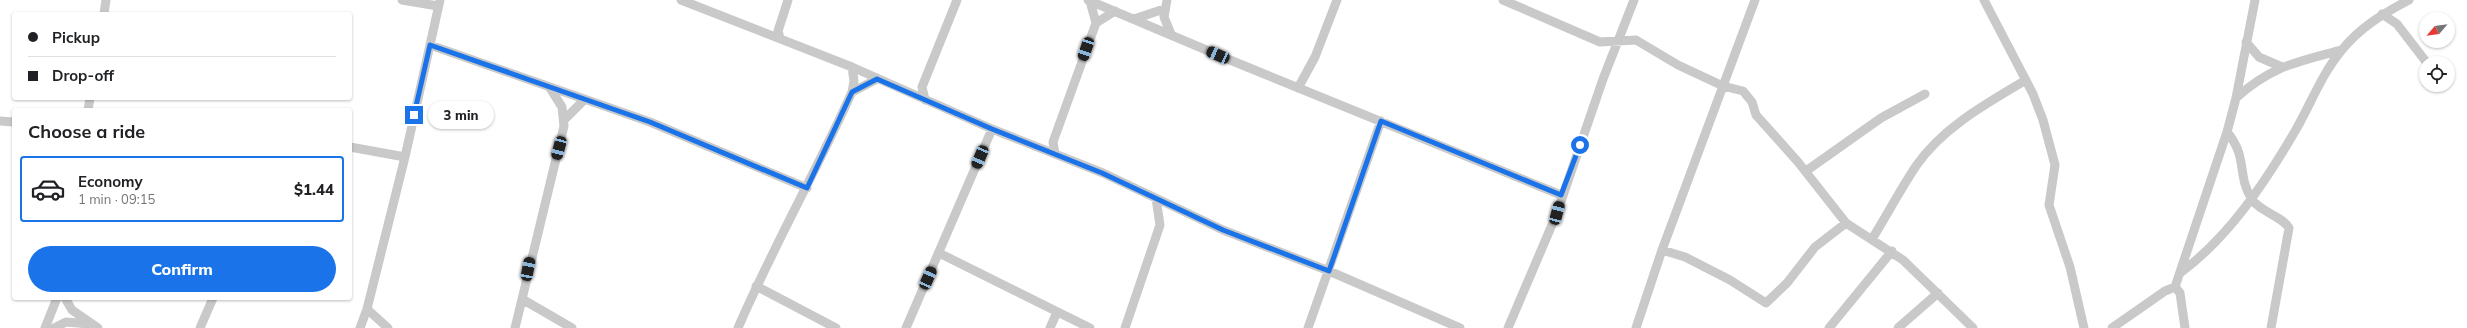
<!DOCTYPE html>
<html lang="en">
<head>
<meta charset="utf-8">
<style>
  body { margin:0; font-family:Mulish,sans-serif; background:#f6f6f6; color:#202124; height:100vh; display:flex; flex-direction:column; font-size:15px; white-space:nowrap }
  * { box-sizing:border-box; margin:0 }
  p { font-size:13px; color:#757577 }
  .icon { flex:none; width:22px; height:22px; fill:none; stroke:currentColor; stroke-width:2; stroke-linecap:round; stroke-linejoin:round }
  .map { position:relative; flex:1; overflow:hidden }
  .panel { position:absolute; left:12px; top:108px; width:340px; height:192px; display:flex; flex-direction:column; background:#fff; border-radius:4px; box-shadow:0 1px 3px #0004 }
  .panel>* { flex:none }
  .hud { position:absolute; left:12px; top:12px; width:340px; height:88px; border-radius:4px; box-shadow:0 1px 3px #0004; display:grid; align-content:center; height:88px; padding:0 16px; background:#fff }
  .needle { width:26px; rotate:241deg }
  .buttons { position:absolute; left:2419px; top:12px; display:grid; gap:8px }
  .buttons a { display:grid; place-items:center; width:36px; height:36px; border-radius:50%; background:#fff; box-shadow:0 1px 3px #0004; font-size:20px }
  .end { position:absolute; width:18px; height:18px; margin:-9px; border:5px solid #1a73e8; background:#fff; box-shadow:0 0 0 2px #fff }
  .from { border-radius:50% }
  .bubble { position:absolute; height:28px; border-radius:14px; background:#fff; box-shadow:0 1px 3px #0004; font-size:13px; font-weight:800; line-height:28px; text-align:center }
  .car { position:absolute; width:12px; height:24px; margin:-12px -6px; border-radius:5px; box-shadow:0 0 3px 1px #0007; background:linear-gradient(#222 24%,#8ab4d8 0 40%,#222 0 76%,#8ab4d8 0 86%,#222 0) }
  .hud b { display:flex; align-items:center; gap:14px; height:38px; font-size:15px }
  .hud b+b { border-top:1px solid #e0e0e0 }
  .hud i { width:10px; height:10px; background:#202124 }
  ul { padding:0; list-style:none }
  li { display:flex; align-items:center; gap:12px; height:66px; margin:0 8px 6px; padding:0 8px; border:2px solid transparent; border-radius:4px }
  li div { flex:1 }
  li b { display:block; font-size:15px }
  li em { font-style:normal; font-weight:800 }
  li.on { border-color:#1a73e8 }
  li>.icon { width:36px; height:36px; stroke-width:1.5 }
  h2 { padding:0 16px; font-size:18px; line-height:48px }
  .primary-button { display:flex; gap:8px; margin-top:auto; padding:8px 16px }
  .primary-button a { flex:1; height:46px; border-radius:24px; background:#1a73e8; color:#fff; font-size:16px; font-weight:800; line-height:46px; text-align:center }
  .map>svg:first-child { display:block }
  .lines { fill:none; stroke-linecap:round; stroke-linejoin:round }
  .street { stroke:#c9c9c9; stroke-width:9 }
  .route { stroke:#1a73e8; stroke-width:5 }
</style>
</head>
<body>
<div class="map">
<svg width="2467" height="328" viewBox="0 0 2467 328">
  <rect width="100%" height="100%" fill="#fff"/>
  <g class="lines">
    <path class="street" d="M402 0 438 6
      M681 0 852 67 992 129 1103 173 1223 230 1329 271 1460 328
      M1088 0 1230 60 1561 195
      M1167 0 1164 17 1171 34
      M1503 0 1600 42 1636 40 1678 65 1723 86 1743 91 1752 102 1756 115 1798 162 1846 223 1903 260 1973 328
      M1984 0 2033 94 2043 120 2055 165 2049 205 2070 267 2084 328
      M104 14 106 0
      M2382 14 2397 24 2427 63
      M1134 19 1164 9
      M1096 23 1115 11
      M780 38 778 31 788 0
      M2246 42 2259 57 2282 67
      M430 45 650 122 807 188
      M2439 85 2440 87
      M1298 88 1315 57 1337 0
      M852 92 877 79
      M2236 98C2271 66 2297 62 2341 50
      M925 100 922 87 957 0
      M88 110 90 98
      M565 119 584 100
      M0 121 14 122
      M2227 132C2248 157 2237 175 2251 198 2259 212 2281 215 2289 228L2271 328
      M350 147 405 157
      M1055 154 1053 142 1096 23 1090 1
      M1806 171 1881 118 1925 94
      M1872 239C1887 215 1900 190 1916 166 1942 128 1987 103 2026 80
      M1662 250 1685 257 1730 280 1766 303 1787 283 1815 247 1846 223
      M939 253 1090 328
      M2180 273C2228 238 2264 184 2294 133 2310 106 2321 75 2341 51 2359 28 2384 13 2409 0
      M756 286 836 328
      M2175 287 2227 132 2236 98 2255 0
      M65 298 72 310 98 328
      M522 299 572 328
      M367 309 388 328
      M45 328 57 298
      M54 328 66 322 89 324
      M200 328 213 298
      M360 328 367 309 405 157 440 0
      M515 328 564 126 562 107 550 88
      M738 328C773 247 816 172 852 92L854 81 852 67
      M906 328 992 129
      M1050 328 1057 312
      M1125 328 1160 225 1156 198
      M1308 328 1381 121
      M1508 328 1557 213 1603 79 1634 0
      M1636 328 1662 250 1755 0
      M1829 328 1892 251
      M1898 328 1938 293
      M2112 328 2165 291 2175 287 2180 293 2185 328"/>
  </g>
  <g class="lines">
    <path class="route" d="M414 115 430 45 650 122 807 188 852 92 877 79 992 129 1102 173 1223 230 1329 271 1381 121 1561 195 1580 145"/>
  </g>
</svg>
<div class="buttons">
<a><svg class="needle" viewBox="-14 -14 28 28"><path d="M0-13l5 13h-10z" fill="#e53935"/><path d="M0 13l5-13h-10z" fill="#757577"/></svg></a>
<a><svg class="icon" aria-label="locate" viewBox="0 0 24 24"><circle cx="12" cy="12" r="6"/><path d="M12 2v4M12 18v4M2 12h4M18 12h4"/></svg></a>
</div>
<i class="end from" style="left:1580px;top:145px"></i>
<i class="end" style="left:414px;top:115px"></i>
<div class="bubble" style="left:428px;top:101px;width:66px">3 min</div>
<i class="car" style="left:1086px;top:49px;rotate:199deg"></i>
<i class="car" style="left:1218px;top:55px;rotate:294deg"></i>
<i class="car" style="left:559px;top:148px;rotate:195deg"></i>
<i class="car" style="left:980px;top:157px;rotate:203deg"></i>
<i class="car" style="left:1557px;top:213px;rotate:15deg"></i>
<i class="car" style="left:528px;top:269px;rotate:11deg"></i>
<i class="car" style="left:928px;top:278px;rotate:24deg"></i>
<div class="hud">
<b><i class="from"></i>Pickup</b>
<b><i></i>Drop-off</b>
</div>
<section class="panel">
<h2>Choose a ride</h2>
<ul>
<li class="on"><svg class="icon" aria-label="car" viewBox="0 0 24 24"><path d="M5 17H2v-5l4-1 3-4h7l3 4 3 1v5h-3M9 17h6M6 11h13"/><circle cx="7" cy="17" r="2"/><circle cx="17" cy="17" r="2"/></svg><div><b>Economy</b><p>1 min · 09:15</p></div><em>$1.44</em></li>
</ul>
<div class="primary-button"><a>Confirm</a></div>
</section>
</div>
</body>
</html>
